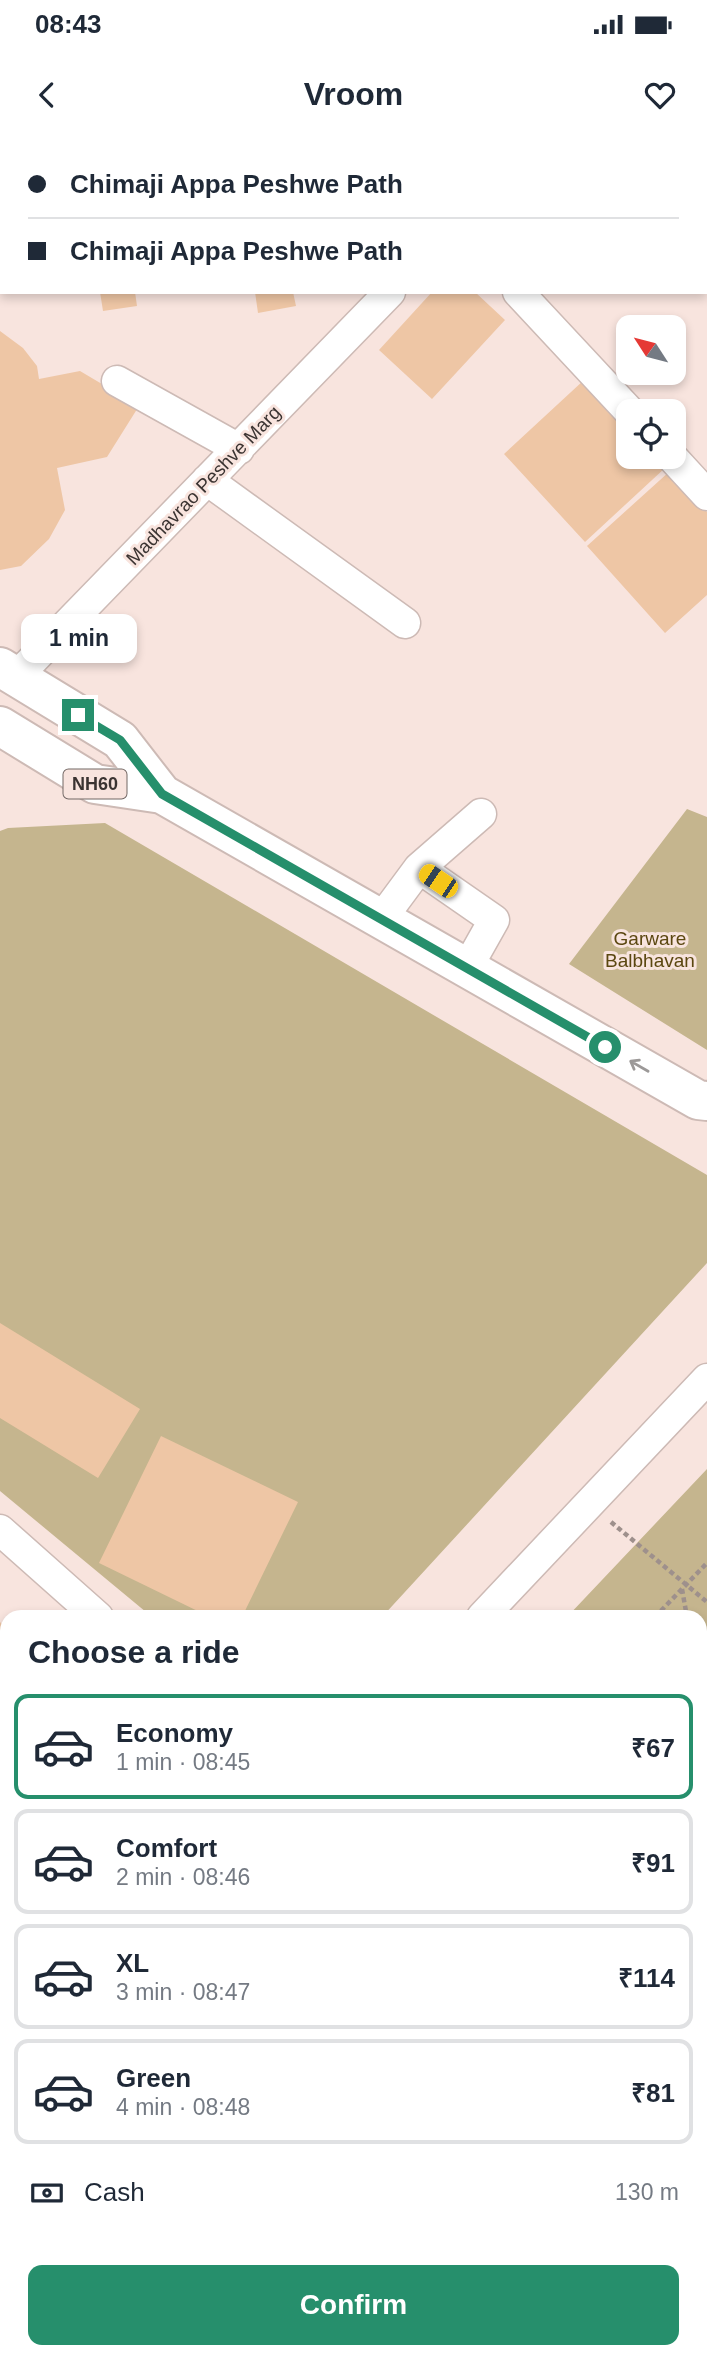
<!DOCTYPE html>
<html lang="en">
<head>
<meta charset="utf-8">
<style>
  body { margin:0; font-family:Arial,sans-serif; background:#f6f6f7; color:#1f2937; height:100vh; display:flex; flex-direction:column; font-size:26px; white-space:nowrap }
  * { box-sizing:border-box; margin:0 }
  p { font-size:23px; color:#747a83 }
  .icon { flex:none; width:38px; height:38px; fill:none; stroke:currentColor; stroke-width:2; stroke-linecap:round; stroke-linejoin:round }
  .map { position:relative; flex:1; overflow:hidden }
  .drawer { position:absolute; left:0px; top:1470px; width:707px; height:749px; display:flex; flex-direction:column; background:#fff; border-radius:21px 21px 0 0; box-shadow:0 4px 10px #0003 }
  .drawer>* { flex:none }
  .guide { position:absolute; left:0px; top:0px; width:707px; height:154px; box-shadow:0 4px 10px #0003; display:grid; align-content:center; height:154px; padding:0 28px; background:#fff }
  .needle { width:46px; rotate:306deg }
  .tools { position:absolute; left:616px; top:175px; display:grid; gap:14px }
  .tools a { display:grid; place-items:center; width:70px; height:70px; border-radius:14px; background:#fff; box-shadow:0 4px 10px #0003; font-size:35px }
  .end { position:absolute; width:32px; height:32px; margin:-16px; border:9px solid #268f6c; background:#fff; box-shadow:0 0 0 4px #fff }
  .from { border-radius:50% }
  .bubble { position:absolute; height:49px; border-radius:14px; background:#fff; box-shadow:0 4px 10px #0003; font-size:23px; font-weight:700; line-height:49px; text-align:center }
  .car { position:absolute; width:21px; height:42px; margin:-21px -10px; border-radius:9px; box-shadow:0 0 5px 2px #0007; background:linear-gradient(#f5c518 24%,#345 0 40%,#f5c518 0 76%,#345 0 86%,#f5c518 0) }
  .guide b { display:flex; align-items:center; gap:24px; height:66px; font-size:26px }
  .guide b+b { border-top:2px solid #e0e1e3 }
  .guide i { width:18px; height:18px; background:#1f2937 }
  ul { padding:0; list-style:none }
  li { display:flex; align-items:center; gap:21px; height:105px; margin:0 14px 10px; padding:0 14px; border:4px solid #e0e1e3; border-radius:14px }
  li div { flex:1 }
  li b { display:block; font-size:26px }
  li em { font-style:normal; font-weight:700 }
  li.on { border-color:#268f6c }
  li>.icon { width:63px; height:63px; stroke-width:1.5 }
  h2 { padding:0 28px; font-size:32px; line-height:84px }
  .pay { display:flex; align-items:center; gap:18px; height:77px; padding:0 28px; font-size:26px }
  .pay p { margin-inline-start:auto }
  .button { display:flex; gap:14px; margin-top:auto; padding:14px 28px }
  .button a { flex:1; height:80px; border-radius:14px; background:#268f6c; color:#fff; font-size:28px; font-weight:700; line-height:80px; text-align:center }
  .status { display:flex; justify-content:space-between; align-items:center; height:49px; padding:0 35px; background:#fff; direction:ltr }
  .status svg { height:19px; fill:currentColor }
  header { display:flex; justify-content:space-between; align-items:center; height:91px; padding:0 28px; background:#fff; font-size:32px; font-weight:700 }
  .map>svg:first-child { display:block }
  .green { fill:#c5b58e }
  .water { fill:#c195af }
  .building { fill:#eec6a5 }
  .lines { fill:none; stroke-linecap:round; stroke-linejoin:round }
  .minor-casing { stroke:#cdbab5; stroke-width:33 }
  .major-casing { stroke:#cdbab5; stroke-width:42 }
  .highway-casing { stroke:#cdbab5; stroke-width:42 }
  .path { stroke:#9e908c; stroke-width:4.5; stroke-dasharray:5 3.5; stroke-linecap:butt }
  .minor { stroke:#fff; stroke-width:30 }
  .major { stroke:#fff; stroke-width:38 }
  .highway { stroke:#fff; stroke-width:38 }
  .oneway { stroke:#9c9998 }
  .route { stroke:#268f6c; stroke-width:9 }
  .labels { text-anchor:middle; stroke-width:6; stroke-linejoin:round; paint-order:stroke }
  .shield { fill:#f8e4de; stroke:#736865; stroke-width:2 }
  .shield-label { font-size:18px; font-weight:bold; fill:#3a3331 }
  .street-label { font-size:19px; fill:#3a3331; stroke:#f8e4de }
  .park-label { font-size:19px; fill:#5b4710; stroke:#f8e4de }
</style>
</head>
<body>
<div class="status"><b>08:43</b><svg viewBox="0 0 49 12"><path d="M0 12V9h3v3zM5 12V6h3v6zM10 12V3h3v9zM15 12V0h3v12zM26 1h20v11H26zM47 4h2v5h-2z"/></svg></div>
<header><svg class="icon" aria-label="back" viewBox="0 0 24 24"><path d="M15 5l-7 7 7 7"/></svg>Vroom<svg class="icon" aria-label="heart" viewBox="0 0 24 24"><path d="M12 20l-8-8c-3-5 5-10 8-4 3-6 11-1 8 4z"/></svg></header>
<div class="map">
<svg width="707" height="2219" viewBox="0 0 707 2219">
  <rect width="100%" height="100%" fill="#f8e4de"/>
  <path class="green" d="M687 669 707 677V910L569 824Z
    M105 683 707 1035V1123L382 1477H152L0 1351V691L8 688Z
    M707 1329V2219H0V1685L7 1680V2212H700V1477H567Z"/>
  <path class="water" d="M7 1843V2111L0 2112V1846Z"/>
  <path class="building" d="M100 152H135L137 166 103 171Z
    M255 152H293L296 166 258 173Z
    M432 152H475L505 180 432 259 379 210Z
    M0 191 23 208 37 226 39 239 80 231 139 266 107 317 57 328 65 370 49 399 21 426 0 430Z
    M584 240 628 288V317H655L665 328 585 402 504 314Z
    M670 331 707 372V455L665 493 587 406Z
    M0 1183 140 1269 98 1338 0 1278Z
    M161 1296 298 1362 242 1477H210L99 1423Z
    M0 1482 7 1489 5 1671 0 1666Z"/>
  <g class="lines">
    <g class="minor-casing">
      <path id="minor" d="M513 2 515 0
        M518 152 629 271
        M117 241 239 309
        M672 317 707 355
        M207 340 405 483
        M16 537 390 152
        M419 728 494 780 467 828
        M382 778 419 728 481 674
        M0 1390 98 1477
        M482 1477 707 1239"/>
    </g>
    <g class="major-casing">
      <path id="major" d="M209 2 216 0
        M0 44H2"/>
    </g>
    <g class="highway-casing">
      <path id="highway" d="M0 527 120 600 162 654
        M0 586 95 644 162 654 698 960 707 961"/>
    </g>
    <path class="path" d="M611 1382 707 1462
      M682 1449 687 1477
      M655 1477 707 1423
      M700 1550 707 1590
      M700 1719 707 1710
      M700 1759 707 1750
      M700 1761 707 1768
      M700 1830 707 1822
      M700 1915 707 1923"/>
    <use href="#minor" class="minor"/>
    <use href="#major" class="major"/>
    <use href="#highway" class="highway"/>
  </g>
  <defs><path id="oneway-shaft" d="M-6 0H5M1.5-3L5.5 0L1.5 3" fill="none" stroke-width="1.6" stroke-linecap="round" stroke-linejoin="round" transform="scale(1.75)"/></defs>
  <use class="oneway" href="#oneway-shaft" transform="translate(639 926) rotate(-150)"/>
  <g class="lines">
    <path class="route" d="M78 575 120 600 162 654 605 907"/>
  </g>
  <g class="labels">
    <rect class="shield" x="63.5" y="629.5" width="63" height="29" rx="5"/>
    <g class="shield-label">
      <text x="95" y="650">NH60</text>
    </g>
    <g class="street-label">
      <text transform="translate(203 345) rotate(-46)" y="7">Madhavrao Peshve Marg</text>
    </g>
    <g class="park-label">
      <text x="650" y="805">Garware<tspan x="650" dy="22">Balbhavan</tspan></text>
    </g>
  </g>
</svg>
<div class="tools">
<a><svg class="needle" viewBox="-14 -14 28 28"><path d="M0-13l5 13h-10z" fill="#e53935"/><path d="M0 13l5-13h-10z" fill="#747a83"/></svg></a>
<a><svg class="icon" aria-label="locate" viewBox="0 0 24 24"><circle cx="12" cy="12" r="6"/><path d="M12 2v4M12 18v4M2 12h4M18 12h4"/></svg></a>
</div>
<i class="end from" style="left:605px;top:907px"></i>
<i class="end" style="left:78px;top:575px"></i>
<div class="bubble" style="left:21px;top:474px;width:116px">1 min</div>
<i class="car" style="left:438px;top:741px;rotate:304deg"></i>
<div class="guide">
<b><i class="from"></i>Chimaji Appa Peshwe Path</b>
<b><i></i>Chimaji Appa Peshwe Path</b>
</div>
<section class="drawer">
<h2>Choose a ride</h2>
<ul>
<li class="on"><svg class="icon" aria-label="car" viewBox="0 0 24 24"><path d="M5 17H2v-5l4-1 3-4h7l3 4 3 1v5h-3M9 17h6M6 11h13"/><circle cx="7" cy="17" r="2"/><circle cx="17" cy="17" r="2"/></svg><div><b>Economy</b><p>1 min · 08:45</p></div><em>₹67</em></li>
<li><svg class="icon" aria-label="car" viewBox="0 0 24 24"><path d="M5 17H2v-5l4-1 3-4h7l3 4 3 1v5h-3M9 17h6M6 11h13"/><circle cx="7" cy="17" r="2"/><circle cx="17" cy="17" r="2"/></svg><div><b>Comfort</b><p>2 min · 08:46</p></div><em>₹91</em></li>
<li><svg class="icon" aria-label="car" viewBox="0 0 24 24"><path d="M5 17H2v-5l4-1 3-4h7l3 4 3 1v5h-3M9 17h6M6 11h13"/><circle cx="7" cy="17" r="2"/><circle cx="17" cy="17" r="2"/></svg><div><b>XL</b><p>3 min · 08:47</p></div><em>₹114</em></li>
<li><svg class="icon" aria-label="car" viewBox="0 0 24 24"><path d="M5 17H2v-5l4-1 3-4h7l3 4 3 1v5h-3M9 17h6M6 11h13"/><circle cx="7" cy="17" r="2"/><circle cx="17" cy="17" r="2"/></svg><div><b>Green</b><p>4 min · 08:48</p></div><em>₹81</em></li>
</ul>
<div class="pay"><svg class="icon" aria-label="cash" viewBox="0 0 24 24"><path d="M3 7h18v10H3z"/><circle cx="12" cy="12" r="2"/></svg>Cash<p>130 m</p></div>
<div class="button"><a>Confirm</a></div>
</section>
</div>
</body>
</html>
